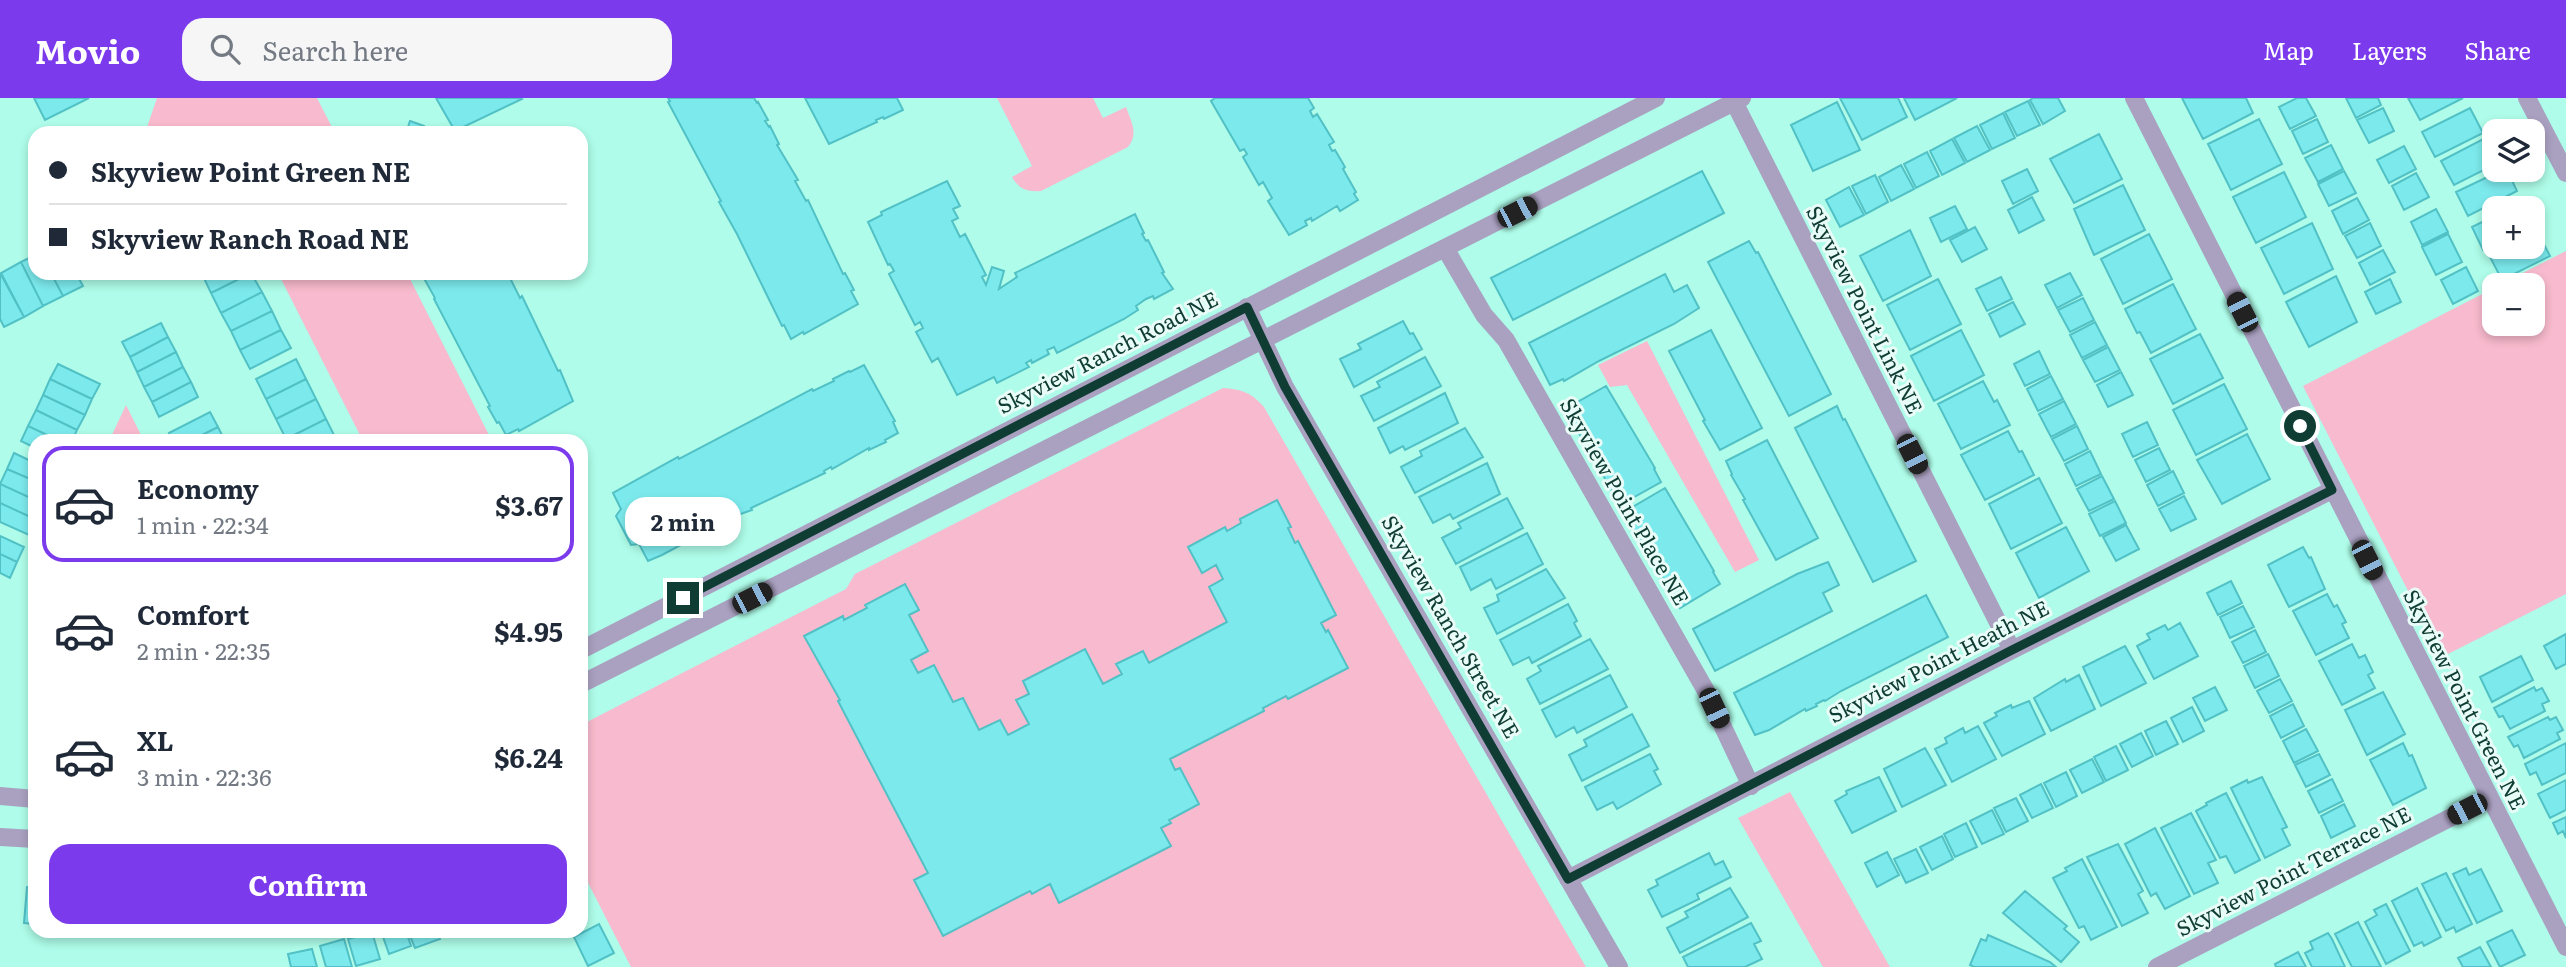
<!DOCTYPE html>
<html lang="en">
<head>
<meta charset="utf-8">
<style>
  body { margin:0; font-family:Literata,serif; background:#f6f6f7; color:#1f2937; height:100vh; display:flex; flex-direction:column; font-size:26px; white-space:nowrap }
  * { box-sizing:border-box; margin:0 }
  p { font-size:23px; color:#747a83 }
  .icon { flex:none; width:38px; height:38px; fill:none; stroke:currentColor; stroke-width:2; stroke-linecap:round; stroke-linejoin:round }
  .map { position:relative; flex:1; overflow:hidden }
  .sheet { position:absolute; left:28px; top:336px; width:560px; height:504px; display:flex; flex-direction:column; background:#fff; border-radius:21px; box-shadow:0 4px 10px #0003 }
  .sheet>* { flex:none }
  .guide { position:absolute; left:28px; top:28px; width:560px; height:154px; border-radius:21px; box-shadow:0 4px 10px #0003; display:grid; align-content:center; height:154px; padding:0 21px; background:#fff }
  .tools { position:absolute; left:2482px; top:21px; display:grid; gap:14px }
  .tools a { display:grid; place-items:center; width:63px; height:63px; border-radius:14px; background:#fff; box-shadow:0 4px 10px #0003; font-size:35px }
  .end { position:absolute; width:32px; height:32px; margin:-16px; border:9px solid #0f3c33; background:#fff; box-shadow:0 0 0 4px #fff }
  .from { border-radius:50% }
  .bubble { position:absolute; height:49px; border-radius:21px; background:#fff; box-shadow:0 4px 10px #0003; font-size:23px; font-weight:700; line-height:49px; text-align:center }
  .car { position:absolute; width:21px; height:42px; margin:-21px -10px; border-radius:9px; box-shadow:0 0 5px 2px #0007; background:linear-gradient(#222 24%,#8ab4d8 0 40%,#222 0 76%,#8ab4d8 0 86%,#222 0) }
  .guide b { display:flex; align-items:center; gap:24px; height:66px; font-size:26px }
  .guide b+b { border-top:2px solid #e0e1e3 }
  .guide i { width:18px; height:18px; background:#1f2937 }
  ul { padding:12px 0 0; list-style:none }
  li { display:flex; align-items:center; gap:21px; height:116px; margin:0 14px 10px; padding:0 7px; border:4px solid transparent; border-radius:21px }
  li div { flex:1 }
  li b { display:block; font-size:26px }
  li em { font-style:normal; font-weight:700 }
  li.on { border-color:#7c3aed }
  li>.icon { width:63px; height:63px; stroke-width:1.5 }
  .cta { display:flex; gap:14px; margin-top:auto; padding:14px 21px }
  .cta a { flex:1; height:80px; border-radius:21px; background:#7c3aed; color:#fff; font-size:28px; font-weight:700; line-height:80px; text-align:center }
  header { display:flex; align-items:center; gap:42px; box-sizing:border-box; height:98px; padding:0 35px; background:#7c3aed; color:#fff }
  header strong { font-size:33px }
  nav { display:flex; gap:38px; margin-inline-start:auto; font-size:24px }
  .search { width:490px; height:63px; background:#f6f6f7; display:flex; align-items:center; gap:18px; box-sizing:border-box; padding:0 24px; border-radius:21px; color:#747a83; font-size:26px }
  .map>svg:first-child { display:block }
  .green { fill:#f8bace }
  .building { fill:#7ceaed; stroke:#51c1c5; stroke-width:2 }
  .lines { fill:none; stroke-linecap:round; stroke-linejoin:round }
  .minor { stroke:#aaa1c1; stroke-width:18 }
  .route { stroke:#0f3c33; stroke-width:9 }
  .labels { text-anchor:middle; stroke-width:6; stroke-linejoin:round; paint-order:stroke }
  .street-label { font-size:21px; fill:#0f3c33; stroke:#e9fcf7 }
</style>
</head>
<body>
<header>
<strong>Movio</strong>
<div class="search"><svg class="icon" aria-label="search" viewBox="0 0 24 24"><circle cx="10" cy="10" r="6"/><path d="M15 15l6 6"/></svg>Search here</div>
<nav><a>Map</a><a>Layers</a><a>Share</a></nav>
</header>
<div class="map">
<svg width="2566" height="869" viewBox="0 0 2566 869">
  <rect width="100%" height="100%" fill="#aefce9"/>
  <path class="green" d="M157 0H317L335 35H145Z
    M997 0H1093L1103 20 1126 9C1131 23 1139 36 1128 49L1041 93C1026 94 1019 91 1012 79L1032 68Z
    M2566 153V496L2442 559 2303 288 2494 190V226H2532V187H2499Z
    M278 175H407L492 343H363Z
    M1647 243 1759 462 1735 474 1627 287 1610 289 1598 267Z
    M1223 290C1241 291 1252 295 1264 309L1586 869H631L581 771V627L846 491 855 476Z
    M126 307 144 343H109Z
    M1790 694 1890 869H1823L1738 720Z"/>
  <path class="building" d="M34 0H89L45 22Z
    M436 0H521L522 1 455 33Z
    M668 0H754L757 5 758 4 768 22 765 23 769 29 770 28 779 46 777 47 798 82 795 83 806 103 808 102 843 176 845 175 854 192 851 193 858 206 804 236 803 234 791 241 784 227 782 228 737 136 719 104 721 103 668 4 670 3Z
    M805 0H897L903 12 884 21 883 19 876 22 877 24 829 46Z
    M1215 0H1308L1314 10 1310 13 1313 19 1317 16 1334 44 1329 47 1332 53 1335 52 1345 69 1343 71 1356 94 1354 96 1358 102 1340 113 1337 108 1312 123 1311 120 1305 123 1307 127 1289 137 1268 103 1272 100 1263 84 1259 87 1243 59 1247 56 1244 51 1240 53 1211 3Z
    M1840 0H1898L1907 19 1862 42Z
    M1904 0H1957L1915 22Z
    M2033 0H2058L2065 13 2043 26 2030 2Z
    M2182 0H2246L2253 15 2203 41Z
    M2297 0H2306L2316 18 2290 31 2279 9Z
    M2346 0H2378L2381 7 2356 20Z
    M2408 0H2463L2420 22Z
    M2028 3 2040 27 2017 38 2005 14Z
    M1837 4 1860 52 1813 73 1791 27Z
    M2383 10 2394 33 2369 45 2357 22Z
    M2470 10 2483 35 2435 59 2422 34Z
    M2003 15 2015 40 1992 51 1980 27Z
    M2259 21 2282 66 2231 92 2208 46Z
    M2317 21 2328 44 2303 56 2292 33Z
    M410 23 424 28 422 35H406Z
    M1977 28 1990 52 1967 64 1954 40Z
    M2099 36 2122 81 2074 105 2050 61Z
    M2489 38 2494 47V67L2454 87 2441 63Z
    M1952 41 1965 65 1942 77 1930 53Z
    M2331 47 2343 71 2318 84 2305 60Z
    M2404 48 2416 71 2389 85 2377 62Z
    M1927 54 1939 78 1916 90 1904 66Z
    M1901 67 1914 91 1891 103 1879 79Z
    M2027 71 2038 93 2013 106 2002 83Z
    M2502 72H2507L2517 93 2468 118 2456 94Z
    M1702 73 1724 115 1513 222 1491 180Z
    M2344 73 2356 95 2329 108 2318 86Z
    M2284 74 2306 119 2256 145 2233 99Z
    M2416 75 2429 99 2404 112 2392 88Z
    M1875 77 1888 104 1866 116 1852 88Z
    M947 83 960 108 953 111 958 120 952 123 960 139 965 136 986 177 982 179 986 187 992 169 1004 173 999 191 1017 179 1015 175 1135 116 1144 135 1142 136 1146 143 1148 142 1164 174 1162 175 1173 191 1154 201 1153 198 1146 201 1136 208 1138 212 1124 221 1057 255 1054 249 1047 252 1049 256 1032 265 1031 262 1026 265 1029 269 997 285 994 279 957 297 938 260 932 264 916 234 923 230 920 224 915 227 889 176 894 173 890 166 888 167 868 124 882 117 881 114Z
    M2123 87 2145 132 2094 157 2074 111Z
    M1849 89 1864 117 1840 129 1826 102Z
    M2032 99 2044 122 2019 135 2008 112Z
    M2357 100 2369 122 2343 136 2332 113Z
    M1955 108 1967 131 1941 144 1930 120Z
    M2436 111 2448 134 2422 147 2411 124Z
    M2494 118V147L2483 152 2472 129Z
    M2312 125 2333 171 2284 196 2261 150Z
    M2370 125 2381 148 2357 160 2345 138Z
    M1975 129 1987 151 1962 164 1950 142Z
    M1910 132 1931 178 1883 203 1860 158Z
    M2538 135 2550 158 2502 182 2490 159 2511 149H2532V138Z
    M2149 136 2172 181 2123 206 2101 161Z
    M2448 136 2462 164 2436 177 2422 149Z
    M1749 143 1756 155 1758 154 1831 296 1789 318 1708 164Z
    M2383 152 2395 174 2370 187 2359 165Z
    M35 157V175H51L63 198 43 208 21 164Z
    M21 164 43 208 24 219 1 175Z
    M2466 169 2478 193 2453 206 2441 182Z
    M0 175 24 219 4 229 0 221Z
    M51 175H76L83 188 63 198Z
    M204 175H251L211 195 202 176Z
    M251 175 262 194 221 215 211 195Z
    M421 175H510L512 179 510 180 520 200 522 198 558 273 560 272 573 303 519 333 518 331 506 337 499 324 497 325 488 309 490 308 434 201 435 200Z
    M2070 175 2082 197 2057 210 2045 187Z
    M1665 176 1674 194 1687 187 1699 210 1674 226 1599 263 1564 283 1563 281 1550 287 1529 245Z
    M2336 178 2357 224 2309 249 2286 204Z
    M2001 179 2012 201 1987 213 1976 191Z
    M1938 181 1961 226 1910 252 1887 207Z
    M2390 181 2401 204 2376 216 2365 194Z
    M2173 186 2196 231 2151 255 2140 234 2137 235 2125 211Z
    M262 194 272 213 231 233 221 215Z
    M2083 200 2094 222 2070 234 2058 212Z
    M2013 204 2025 226 2000 239 1989 216Z
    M272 213 281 232 240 252 231 233Z
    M1403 223 1410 236 1413 235 1422 251 1354 289 1340 261 1361 251 1358 246Z
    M2095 224 2107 247 2082 260 2070 237Z
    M161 225 168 239 130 259 122 244Z
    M281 232 291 250 250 271 240 252Z
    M1711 232 1762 330 1720 352 1703 323 1705 322 1669 253Z
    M1961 232 1984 277 1934 303 1911 258Z
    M2200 236 2223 280 2173 306 2150 261Z
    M168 239 176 254 137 274 130 259Z
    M2108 249 2120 272 2095 284 2083 262Z
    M2039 253 2050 276 2025 288 2014 266Z
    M176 254 183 269 144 289 137 274Z
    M1425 259 1441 288 1374 323 1361 298 1380 289 1377 284Z
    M296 261 306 281 266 301 256 281Z
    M58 266 100 286 92 301 50 281Z
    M864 267 895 323 893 324 898 335 885 342 886 344 869 352V350L832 371 831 369 824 373 825 375 751 410 752 412 735 418 662 457 648 463 639 446 631 447 616 418 621 411 613 395 678 359 679 361 812 291 813 293 834 283 833 281 849 273 850 274Z
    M183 269 191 284 152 304 144 289Z
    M2121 274 2133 297 2108 309 2097 287Z
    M2051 278 2063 301 2038 313 2027 291Z
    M50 281 92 301 85 317 43 297Z
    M306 281 316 301 276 321 266 301Z
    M1983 283 1994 304 1997 302 2010 327 1961 351 1938 306Z
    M191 284 198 299 159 319 152 304Z
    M2224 286 2247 331 2196 357 2173 312Z
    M1606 288 1655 370 1654 371 1661 384 1620 407 1565 311Z
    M1445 295 1458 325 1405 352 1403 348 1390 355 1378 330Z
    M43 297 85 317 77 332 36 312Z
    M316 301 326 321 286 341 276 321Z
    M2064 303 2076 326 2051 339 2039 316Z
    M1837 308 1843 322 1845 321 1916 463 1873 484 1795 330Z
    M36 312 77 332 72 343H60L28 328Z
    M210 314 218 329 190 343H173L169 335Z
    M326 321 336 341 332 343H287L286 341Z
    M2147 324 2158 347 2133 359 2122 336Z
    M28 328 60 343H35V350L21 343Z
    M2077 328 2088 351 2064 363 2052 341Z
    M218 329 225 343H190Z
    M1465 330 1483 359 1415 395 1401 369 1422 358 1420 353Z
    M2008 333 2019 354 2022 353 2034 377 1985 402 1961 357Z
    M2247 336 2270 381 2222 406 2197 362Z
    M1767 342 1818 440 1776 462 1743 402 1745 401 1731 377 1732 376 1726 363Z
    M2159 350 2170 372 2146 384 2135 362Z
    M2090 353 2101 376 2076 388 2065 366Z
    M14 355 35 365V383L7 371Z
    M1487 365 1500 396 1453 421 1450 416 1433 425 1419 399Z
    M7 371 35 383V402L0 386Z
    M2173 373 2184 395 2158 408 2147 387Z
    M2102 378 2114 401 2089 413 2077 391Z
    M2039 380 2062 425 2011 451 1989 406Z
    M0 386 35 402V421L0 405Z
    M1665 390 1714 473 1713 474 1720 486 1680 510 1624 414Z
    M2184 398 2196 421 2171 433 2159 411Z
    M1507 400 1523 430 1456 466 1442 440 1461 430 1458 425Z
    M1277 402 1291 429 1288 430 1295 445 1298 443 1336 517 1321 525 1326 534 1328 532 1348 570 1288 601 1286 598 1263 610 1264 613 1170 661 1175 672 1180 670 1199 706 1169 722 1171 725 1161 730 1171 748 1059 805 1050 786 1032 796 1030 793 943 838 914 782 928 775 838 603 840 602 804 538 843 518 844 522 867 510 865 507 905 486 919 512 909 517 928 553 911 562 918 575 934 567 953 604 963 600 979 632 1000 622 1008 637 1029 626 1016 602 1029 596 1023 583 1085 551 1103 586 1122 576 1116 566 1143 553 1149 565 1227 524 1209 489 1223 481 1216 467 1202 475 1188 449 1225 429 1227 433 1241 425 1240 421Z
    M2115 403 2126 425 2100 438 2089 416Z
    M0 405 35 421 29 437 0 424Z
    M2126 427 2139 451 2116 463 2103 439Z
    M2066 429 2089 473 2039 500 2016 455Z
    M1527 435 1543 466 1496 491 1491 481 1471 492 1460 469Z
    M0 438 24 449 17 464 0 456Z
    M2303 449 2309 460 2311 459 2325 491 2289 509 2268 467Z
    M0 456 17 464 10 480 0 475Z
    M1828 464 1839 487 1823 495 1832 513 1715 573 1693 531 1797 476Z
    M1546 471 1565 500 1497 536 1484 510 1499 503 1497 497Z
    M2231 483 2242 505 2218 517 2207 495Z
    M2327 496 2334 509 2337 507 2346 524 2342 526 2349 540 2316 557 2293 513Z
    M1926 497 1948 539 1841 593 1825 603 1824 602 1816 606 1817 608 1806 613 1805 611 1769 632 1755 637 1734 595Z
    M1568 506 1577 523 1574 525 1581 538 1532 565 1529 559 1513 567 1500 542Z
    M2243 508 2254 529 2230 540 2220 519Z
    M2180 525 2198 558 2154 581 2137 548 2150 541 2147 536 2165 527 2168 532Z
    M2255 532 2266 554 2243 565 2232 544Z
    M2566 536V566L2556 571 2544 548Z
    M1590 541 1608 571 1540 606 1527 581 1541 573 1538 568Z
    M2352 546 2359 560 2365 557 2373 574 2368 577 2375 590 2342 607 2319 563Z
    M2125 548 2146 585 2101 608 2083 569Z
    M2268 556 2279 578 2255 590 2244 568Z
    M2521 558 2533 582 2492 604 2480 579Z
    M1610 577 1627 609 1577 635 1574 629 1556 639 1542 612Z
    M2079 577 2095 611 2051 633 2034 600 2065 581 2066 584Z
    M2280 581 2292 603 2269 615 2257 593Z
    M2215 589 2227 612 2205 623 2193 600Z
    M2534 589 2536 593 2542 590 2549 603 2542 606 2545 613 2510 631 2503 618 2499 619 2494 610Z
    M2383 594 2405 636 2367 657 2345 612Z
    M31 600H35V647H30Z
    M2029 603 2045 636 2002 658 1984 625 1997 618 1995 615 2011 607 2012 610Z
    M2293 606 2304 628 2281 640 2270 618Z
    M2192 609 2204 633 2183 644 2171 620Z
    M1632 616 1649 648 1582 683 1569 657 1587 648 1584 642Z
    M2548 619 2550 622 2556 619 2563 632 2557 635 2560 641 2524 660 2518 647 2514 649 2508 639Z
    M2166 623 2178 646 2156 657 2145 633Z
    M1978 628 1996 661 1952 684 1935 651 1947 645 1945 640 1963 630 1965 635Z
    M2306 631 2318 653 2294 665 2283 643Z
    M2141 635 2153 658 2132 669 2120 646Z
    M2403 645 2409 658 2412 657 2426 690 2393 707 2370 662Z
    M2566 645V675L2542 687 2536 674 2530 677 2525 666Z
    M2116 648 2128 672 2106 683 2094 659Z
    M1925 650 1946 687 1902 709 1884 671Z
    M1650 656 1658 671 1654 673 1661 686 1617 711 1613 704 1597 712 1585 689Z
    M2319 656 2330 677 2306 689 2295 667Z
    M2092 661 2104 684 2082 695 2070 672Z
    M2066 674 2077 698 2056 709 2044 685Z
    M1879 679 1896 713 1852 735 1835 703 1847 696 1846 693Z
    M2262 679 2287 729 2282 731 2290 747 2265 760 2231 690 2247 682 2248 685Z
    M2332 681 2343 703 2319 715 2308 693Z
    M2566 682V712L2550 720 2538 696Z
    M2041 686 2053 710 2032 720 2020 697Z
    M2226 695 2260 762 2235 775 2226 758 2220 760 2196 713 2207 707 2206 705Z
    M2016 700 2028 723 2006 734 1994 710Z
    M2344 706 2355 728 2331 740 2321 718Z
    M1992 712 2004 736 1982 746 1970 723Z
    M2191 715 2216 762 2208 765 2218 785 2194 796 2161 730Z
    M2566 719V740L2563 733 2558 736 2553 725Z
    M1966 725 1977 749 1955 759 1944 736Z
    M2155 730 2190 798 2165 811 2156 795 2151 798 2125 746Z
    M1942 738 1953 761 1932 772 1920 749Z
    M2118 746 2143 793 2138 796 2148 815 2122 828 2087 759Z
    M1916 751 1928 775 1906 785 1894 761Z
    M1887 754 1899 777 1877 789 1865 765Z
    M1709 755 1715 767 1723 763 1731 779 1697 796 1699 801 1662 819 1648 792 1658 787 1656 782Z
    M2082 761 2117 829 2091 842 2084 828 2079 830 2053 780 2067 773 2065 770Z
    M2466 770 2469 777 2481 771 2502 813 2477 825 2453 776Z
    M2446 775 2472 826 2456 834 2454 829 2446 833 2422 786Z
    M27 789H35V826L24 825Z
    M1730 790 1748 819 1680 855 1667 830 1688 819 1685 814Z
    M2417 790 2441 839 2424 848 2422 844 2414 848 2392 803Z
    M2025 793 2067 828 2064 831 2079 844 2061 864 2003 815Z
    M2386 806 2410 853 2386 866 2365 824 2377 817 2374 812Z
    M2358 824 2381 869H2352L2335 836Z
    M1751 825 1761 843 1754 846 1762 861 1745 869H1688L1683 859Z
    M599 826 614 855 588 868 574 839Z
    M2512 832 2525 857 2500 869 2487 844Z
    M381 833H406L411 848 389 856Z
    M408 833H437L440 841 415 850Z
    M372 834 380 861 356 868 348 841Z
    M2328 835 2332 841 2345 869H2312L2305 855 2313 851 2310 844Z
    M1988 837 2050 864 2056 869H1974L1970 867 1981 841 1986 843Z
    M344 841 352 869H326L320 848Z
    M2480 849 2491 869H2463L2458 860Z
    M312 851 317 869H291L288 856Z
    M2298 854 2306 869H2276L2275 866Z"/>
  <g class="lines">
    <path class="minor" d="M1732 0 2012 552
      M2134 0 2566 849
      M2527 0 2566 75
      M1445 150 1484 217 1506 242 1706 593 1751 688
      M1247 209 1285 289 1619 869
      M581 552 1656 0
      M581 586 1742 0
      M0 698 35 701
      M0 739 35 741
      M1568 781 2012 552 2332 392
      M2157 869 2489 700"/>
  </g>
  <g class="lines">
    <path class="route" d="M683 500 1247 209 1285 289 1568 781 2012 552 2332 392 2300 328"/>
  </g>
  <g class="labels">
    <g class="street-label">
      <text transform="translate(1864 212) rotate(63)" y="7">Skyview Point Link NE</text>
      <text transform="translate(1108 255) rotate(-27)" y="7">Skyview Ranch Road NE</text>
      <text transform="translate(1624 404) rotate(60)" y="7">Skyview Point Place NE</text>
      <text transform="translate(1450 529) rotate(60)" y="7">Skyview Ranch Street NE</text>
      <text transform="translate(1939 564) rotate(-27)" y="7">Skyview Point Heath NE</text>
      <text transform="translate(2464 602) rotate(63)" y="7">Skyview Point Green NE</text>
      <text transform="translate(2294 774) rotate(-27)" y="7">Skyview Point Terrace NE</text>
    </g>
  </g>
</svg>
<div class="tools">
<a><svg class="icon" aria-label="layers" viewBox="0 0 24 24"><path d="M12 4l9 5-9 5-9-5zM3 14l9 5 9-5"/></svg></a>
<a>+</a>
<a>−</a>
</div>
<i class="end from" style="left:2300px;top:328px"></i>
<i class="end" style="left:683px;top:500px"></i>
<div class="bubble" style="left:625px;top:399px;width:116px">2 min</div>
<i class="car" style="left:1517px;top:114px;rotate:63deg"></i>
<i class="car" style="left:2242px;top:214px;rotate:333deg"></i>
<i class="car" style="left:1912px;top:356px;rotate:153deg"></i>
<i class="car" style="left:2367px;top:462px;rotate:153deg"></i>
<i class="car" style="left:752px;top:500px;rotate:63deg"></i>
<i class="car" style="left:1714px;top:610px;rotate:155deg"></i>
<i class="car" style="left:2467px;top:711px;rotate:243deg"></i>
<div class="guide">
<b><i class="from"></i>Skyview Point Green NE</b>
<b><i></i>Skyview Ranch Road NE</b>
</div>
<section class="sheet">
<ul>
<li class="on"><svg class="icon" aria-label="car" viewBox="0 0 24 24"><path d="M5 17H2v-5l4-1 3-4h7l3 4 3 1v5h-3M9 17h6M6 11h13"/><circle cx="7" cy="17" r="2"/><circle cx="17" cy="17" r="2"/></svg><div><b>Economy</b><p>1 min · 22:34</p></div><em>$3.67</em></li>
<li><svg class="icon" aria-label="car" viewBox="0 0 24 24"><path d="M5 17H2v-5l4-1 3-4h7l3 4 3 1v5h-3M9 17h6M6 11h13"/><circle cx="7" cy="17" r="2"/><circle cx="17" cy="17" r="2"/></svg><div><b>Comfort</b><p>2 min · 22:35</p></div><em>$4.95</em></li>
<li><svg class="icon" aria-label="car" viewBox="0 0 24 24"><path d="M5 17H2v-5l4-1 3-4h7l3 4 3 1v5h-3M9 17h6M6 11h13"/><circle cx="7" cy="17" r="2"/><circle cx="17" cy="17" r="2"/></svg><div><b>XL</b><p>3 min · 22:36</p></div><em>$6.24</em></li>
</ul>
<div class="cta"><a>Confirm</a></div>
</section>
</div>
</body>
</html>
